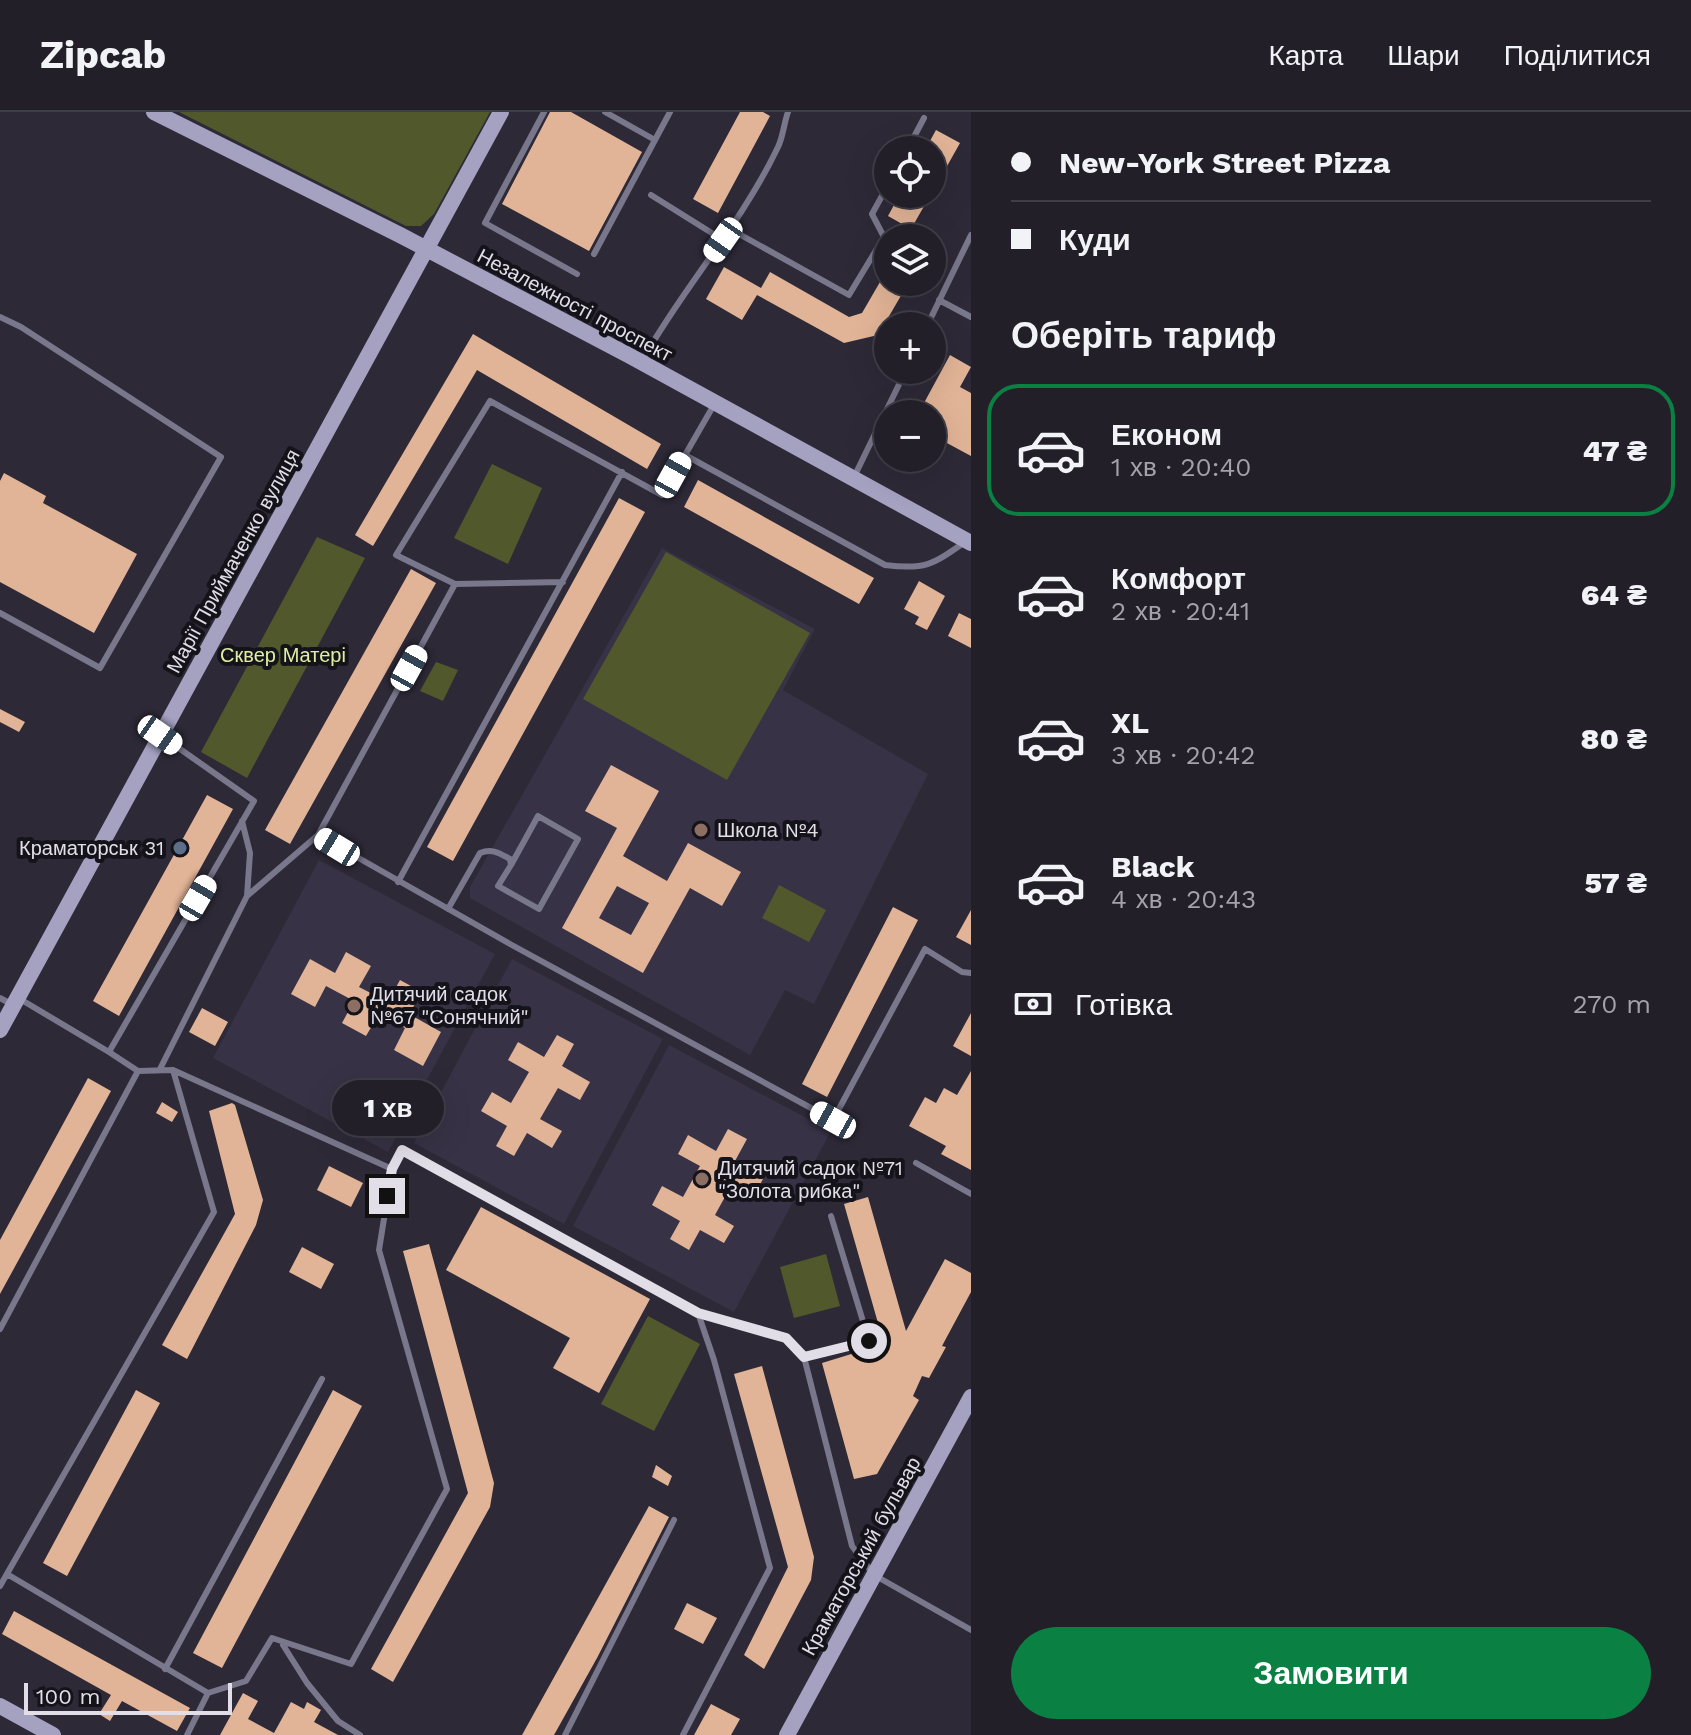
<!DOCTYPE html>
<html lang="uk">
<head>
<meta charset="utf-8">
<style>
  body { margin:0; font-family:"Work Sans",sans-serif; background:#2a2731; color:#f1f3f6; height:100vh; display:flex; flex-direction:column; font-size:30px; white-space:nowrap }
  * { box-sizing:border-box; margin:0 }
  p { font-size:26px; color:#a2a2a8 }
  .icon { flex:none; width:44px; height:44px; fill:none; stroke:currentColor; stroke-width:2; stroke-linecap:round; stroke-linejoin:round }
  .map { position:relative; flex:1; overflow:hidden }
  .side { display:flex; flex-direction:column; background:#221f29; width:720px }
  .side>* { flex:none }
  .banner { display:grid; align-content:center; height:176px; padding:0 40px; background:#221f29 }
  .fabs { position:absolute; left:874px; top:24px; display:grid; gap:16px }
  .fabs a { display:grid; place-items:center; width:72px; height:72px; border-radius:50%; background:#221f29; box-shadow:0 8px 32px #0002,0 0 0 2px #3f3d46; font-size:40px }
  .scale { position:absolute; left:24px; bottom:20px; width:208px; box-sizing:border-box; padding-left:8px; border:4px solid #e1dee8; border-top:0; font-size:22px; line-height:28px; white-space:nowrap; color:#e1dee8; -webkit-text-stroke:6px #15131a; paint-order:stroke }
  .end { position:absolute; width:36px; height:36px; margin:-18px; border:10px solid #e1dee8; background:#111; box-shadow:0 0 0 4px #111 }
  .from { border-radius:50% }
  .bubble { position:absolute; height:56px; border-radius:28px; background:#221f29; box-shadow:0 8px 32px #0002,0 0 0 2px #3f3d46; font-size:26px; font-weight:800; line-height:56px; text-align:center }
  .car { position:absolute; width:24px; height:48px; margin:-24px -12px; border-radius:10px; box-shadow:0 0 6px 2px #0007; background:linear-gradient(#fff 24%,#345 0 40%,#fff 0 76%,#345 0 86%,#fff 0) }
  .banner b { display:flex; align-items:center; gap:28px; height:76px; font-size:30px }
  .banner b+b { border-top:2px solid #3f3d46 }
  .banner i { width:20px; height:20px; background:#f1f3f6 }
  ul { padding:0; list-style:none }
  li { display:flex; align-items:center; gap:24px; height:132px; margin:0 16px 12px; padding:0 24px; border:4px solid transparent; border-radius:32px }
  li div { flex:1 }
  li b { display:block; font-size:30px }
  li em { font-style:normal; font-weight:800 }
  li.active { border-color:#0b8043 }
  li>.icon { width:72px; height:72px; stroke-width:1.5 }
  h2 { padding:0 40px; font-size:36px; line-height:96px }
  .pay { display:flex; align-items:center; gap:20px; height:88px; padding:0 40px; font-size:30px }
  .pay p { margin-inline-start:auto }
  .action { display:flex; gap:16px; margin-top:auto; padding:16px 40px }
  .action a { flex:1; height:92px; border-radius:48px; background:#0b8043; color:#fff; font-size:32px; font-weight:800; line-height:92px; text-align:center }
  header { display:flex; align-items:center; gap:48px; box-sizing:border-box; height:112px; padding:0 40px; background:#221f29; border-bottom:2px solid #3f3d46 }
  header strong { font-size:38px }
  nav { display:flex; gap:44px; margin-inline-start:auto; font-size:28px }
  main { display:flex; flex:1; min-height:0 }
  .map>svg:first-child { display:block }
  .built { fill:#373245 }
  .green { fill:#51592c }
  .building { fill:#e2b497; fill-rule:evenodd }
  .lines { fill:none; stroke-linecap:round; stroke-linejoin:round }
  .lane { stroke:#78778b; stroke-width:6 }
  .secondary { stroke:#a4a1c1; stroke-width:16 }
  .route { stroke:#e1dee8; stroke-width:10 }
  .education-dot { fill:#8d6e63; stroke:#15131a; stroke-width:3 }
  .service-dot { fill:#5c6f8a; stroke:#15131a; stroke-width:3 }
  .labels { text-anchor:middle; stroke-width:8; stroke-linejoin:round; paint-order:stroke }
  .street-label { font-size:20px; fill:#e1dee8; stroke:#15131a }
  .park-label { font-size:20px; fill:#dfeea3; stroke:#15131a }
  .poi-label { font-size:20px; fill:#e1dee8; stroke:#15131a; text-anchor:start }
</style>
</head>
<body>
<header>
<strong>Zipcab</strong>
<nav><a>Карта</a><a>Шари</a><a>Поділитися</a></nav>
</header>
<main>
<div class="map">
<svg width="971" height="1623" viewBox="0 0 971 1623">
  <rect width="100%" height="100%" fill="#2e2937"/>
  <path class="built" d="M662 436 815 517 783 578 928 662 814 892 785 878 750 943 470 786V775Z
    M319 748 495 842 388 1040 213 946Z
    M512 847 663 927 564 1112 414 1031Z
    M669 933 831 1019 734 1200 573 1114Z"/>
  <path class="green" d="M179 0H490L434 102 421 114H406Z
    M492 352 542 376 508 452 454 426Z
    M317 425 365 446 247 666 201 640Z
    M666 440 810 521 727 668 583 587Z
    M436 550 458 558 443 589 420 579Z
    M779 773 826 798 809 830 762 806Z
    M826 1142 840 1194 794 1206 780 1155Z
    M648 1204 700 1232 654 1319 601 1292Z"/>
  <path class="building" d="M550 0H571L642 40 589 139 502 92Z
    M740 0H763L770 4 718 101 693 87Z
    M936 18 960 31 932 81V38H925Z
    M900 82H931L911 117 888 104Z
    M724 155 761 176 770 160 849 205 862 201 880 170H909L878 223 844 231 757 183 742 208 706 187Z
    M473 222 661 332 647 357 477 258 373 434 355 423Z
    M950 243 971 255 960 275 971 281V344L932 323V302H918Z
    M4 361 46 384 43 391 137 442 94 521 0 470V369Z
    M698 368 874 466 859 492 684 395Z
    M619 386 645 400 453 749 427 735Z
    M411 457 436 471 290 732 265 718Z
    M919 469 945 484 927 518 915 512 919 505 904 497Z
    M959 501 971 507V536L948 524Z
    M0 597 25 610 19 620 0 610Z
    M611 653 659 679 623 744 667 769 688 731 741 760 722 794 690 776 643 861 562 816 617 716 585 699ZM617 774 649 791 631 823 599 806Z
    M207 683 233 697 119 904 93 889Z
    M893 795 918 808 827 985 802 972Z
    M971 798V833L956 825Z
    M346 840 371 854 359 875 388 890 400 868 422 880 409 902 441 920 423 954 394 938 405 916 379 902 366 924 342 911 354 889 326 874 315 895 291 882 310 847 335 861Z
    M202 896 228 910 215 934 189 920Z
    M971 901V944L953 934Z
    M557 923 574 932 562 954 590 970 580 988 558 976 540 1007 562 1019 552 1036 527 1021 514 1044 496 1034 507 1014 481 999 492 980 511 991 529 960 508 948 518 930 544 945Z
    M971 959V1058L941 1042 946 1034 909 1014 925 985 936 991 944 976 957 983Z
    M88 966 111 979 0 1182V1128Z
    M162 990 178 1000 172 1010 156 1001Z
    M232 991 235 993 263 1088 256 1113 187 1247 162 1233 235 1102 209 999Z
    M728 1017 747 1027 735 1049 764 1065 754 1084 732 1072 715 1103 734 1114 724 1131 700 1118 689 1138 670 1127 680 1109 652 1093 662 1074 683 1085 700 1054 678 1042 688 1023 716 1039Z
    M329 1054 363 1071 351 1095 317 1078Z
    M868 1085 906 1219 945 1147 971 1161V1180L942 1234 946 1235 929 1266 922 1264 913 1284 919 1288 877 1362 854 1367 822 1251 884 1232 844 1092Z
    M481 1095 650 1187 599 1281 553 1256 570 1226 446 1158Z
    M429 1132 494 1371 490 1395 393 1570 371 1557 468 1381 403 1139Z
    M302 1135 334 1152 321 1177 289 1160Z
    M762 1254 814 1445 811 1468 764 1557 744 1543 788 1455 734 1262Z
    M136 1278 160 1291 67 1464 43 1451Z
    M333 1278 362 1294 222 1556 193 1541Z
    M656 1353 672 1364 668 1374 652 1365Z
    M649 1394 669 1405 597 1546 554 1623H522Z
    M687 1491 717 1506 703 1532 674 1517Z
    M14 1499 190 1596 177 1619 122 1589 110 1609 99 1602 111 1583 2 1522Z
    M243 1581 258 1589 248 1607 274 1621 291 1590 304 1597 307 1590 321 1598 314 1610 338 1623H220Z
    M711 1592 740 1607 731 1623H694Z"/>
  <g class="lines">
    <path class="lane" d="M544 0 485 111 577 162
      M605 0 655 28 670 0
      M907 38 924 6
      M651 83 723 128
      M730 117 849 183 884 125 872 102 888 73
      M594 142 655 28
      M939 188 971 205
      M0 205 21 215 221 345 100 556 0 501
      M927 214 971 123
      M643 247C684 174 742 111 778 35 783 25 784 11 788 0
      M685 343 885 453C925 458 932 453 965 430
      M855 363 906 258
      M455 472 396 443 490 289 662 383 715 291
      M242 709 250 741 247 784
      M318 723 455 472 563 470
      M398 770 622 360
      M448 797 480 741C492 736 499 741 510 747L511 753 498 774 539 797 578 727 538 704 511 753
      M0 886 13 893
      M20 887 109 940 254 689 163 625
      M160 957 247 784 318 723 510 832 833 1008 925 837 962 860 971 861
      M173 958 392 1057
      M916 1051 971 1082
      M698 1202 786 1226 804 1245 852 1434 874 1463 971 1518
      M0 1217 138 959
      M804 1245 869 1229 831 1104
      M7 1462 208 1581
      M0 1474 214 1100 173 958 138 959 109 940
      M283 1533 307 1571 338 1609 360 1623
      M165 1557 322 1267
      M187 1623 208 1581 246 1569 272 1526 351 1552 447 1377 379 1138 392 1057 402 1038 698 1201 714 1248 770 1456 683 1623
      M565 1623 674 1408"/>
    <path class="secondary" d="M154 0 400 123 630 244 971 431
      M0 918 501 0
      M0 1594 53 1623
      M787 1623 971 1285"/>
  </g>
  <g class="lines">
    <path class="route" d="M387 1084 392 1057 402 1038 698 1201 786 1226 804 1245 869 1229"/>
  </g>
  <g class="education-dot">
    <circle cx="701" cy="718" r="8"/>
    <circle cx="354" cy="894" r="8"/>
    <circle cx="702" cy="1067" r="8"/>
  </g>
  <circle class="service-dot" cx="180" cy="736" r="8"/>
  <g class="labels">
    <g class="street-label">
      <text transform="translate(575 193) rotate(28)" y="7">Незалежності проспект</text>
      <text transform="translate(233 449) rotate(-61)" y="7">Марії Приймаченко вулиця</text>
      <text transform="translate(861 1444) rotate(-61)" y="7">Краматорський бульвар</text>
    </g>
    <g class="park-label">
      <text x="283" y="550">Сквер Матері</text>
    </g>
    <g class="poi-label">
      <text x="717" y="725">Школа №4</text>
      <text x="164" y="743" text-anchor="end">Краматорськ 31</text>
      <text x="370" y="889">Дитячий садок<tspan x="370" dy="23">№67 "Сонячний"</tspan></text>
      <text x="718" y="1063">Дитячий садок №71<tspan x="718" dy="23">"Золота рибка"</tspan></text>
    </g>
  </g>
</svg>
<div class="fabs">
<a><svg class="icon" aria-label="locate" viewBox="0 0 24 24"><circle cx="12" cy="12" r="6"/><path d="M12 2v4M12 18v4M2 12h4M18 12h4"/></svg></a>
<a><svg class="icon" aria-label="layers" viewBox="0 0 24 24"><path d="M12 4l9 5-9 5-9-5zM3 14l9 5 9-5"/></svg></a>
<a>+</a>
<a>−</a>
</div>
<div class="scale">100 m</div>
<i class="end from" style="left:869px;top:1229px"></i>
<i class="end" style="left:387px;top:1084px"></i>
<div class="bubble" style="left:332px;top:968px;width:112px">1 хв</div>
<i class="car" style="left:723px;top:128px;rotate:215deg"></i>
<i class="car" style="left:673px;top:363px;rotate:29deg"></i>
<i class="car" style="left:409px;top:556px;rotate:29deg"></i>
<i class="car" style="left:160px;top:623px;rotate:125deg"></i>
<i class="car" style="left:337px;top:735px;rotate:301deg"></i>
<i class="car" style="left:198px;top:786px;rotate:30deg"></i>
<i class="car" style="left:833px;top:1008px;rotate:299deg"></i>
</div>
<section class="side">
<div class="banner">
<b><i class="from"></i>New-York Street Pizza</b>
<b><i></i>Куди</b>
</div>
<h2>Оберіть тариф</h2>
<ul>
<li class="active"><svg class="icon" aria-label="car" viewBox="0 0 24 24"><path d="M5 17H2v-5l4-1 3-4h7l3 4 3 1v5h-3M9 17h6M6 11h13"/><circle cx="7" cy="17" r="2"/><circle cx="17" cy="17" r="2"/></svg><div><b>Економ</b><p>1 хв · 20:40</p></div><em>47 ₴</em></li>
<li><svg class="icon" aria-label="car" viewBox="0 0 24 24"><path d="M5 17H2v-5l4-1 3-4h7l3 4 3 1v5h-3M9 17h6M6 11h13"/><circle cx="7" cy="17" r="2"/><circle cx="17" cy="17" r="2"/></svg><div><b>Комфорт</b><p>2 хв · 20:41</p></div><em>64 ₴</em></li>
<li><svg class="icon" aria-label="car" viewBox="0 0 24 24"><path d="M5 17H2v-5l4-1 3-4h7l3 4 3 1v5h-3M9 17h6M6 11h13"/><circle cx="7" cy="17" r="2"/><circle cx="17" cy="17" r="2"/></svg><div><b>XL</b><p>3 хв · 20:42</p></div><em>80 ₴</em></li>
<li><svg class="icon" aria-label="car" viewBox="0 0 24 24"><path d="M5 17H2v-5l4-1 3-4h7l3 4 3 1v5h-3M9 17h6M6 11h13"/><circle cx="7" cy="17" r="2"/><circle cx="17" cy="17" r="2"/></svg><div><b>Black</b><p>4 хв · 20:43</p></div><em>57 ₴</em></li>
</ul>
<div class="pay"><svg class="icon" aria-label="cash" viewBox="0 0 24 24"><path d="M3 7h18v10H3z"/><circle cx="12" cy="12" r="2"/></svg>Готівка<p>270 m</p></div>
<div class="action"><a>Замовити</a></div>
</section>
</main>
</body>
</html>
